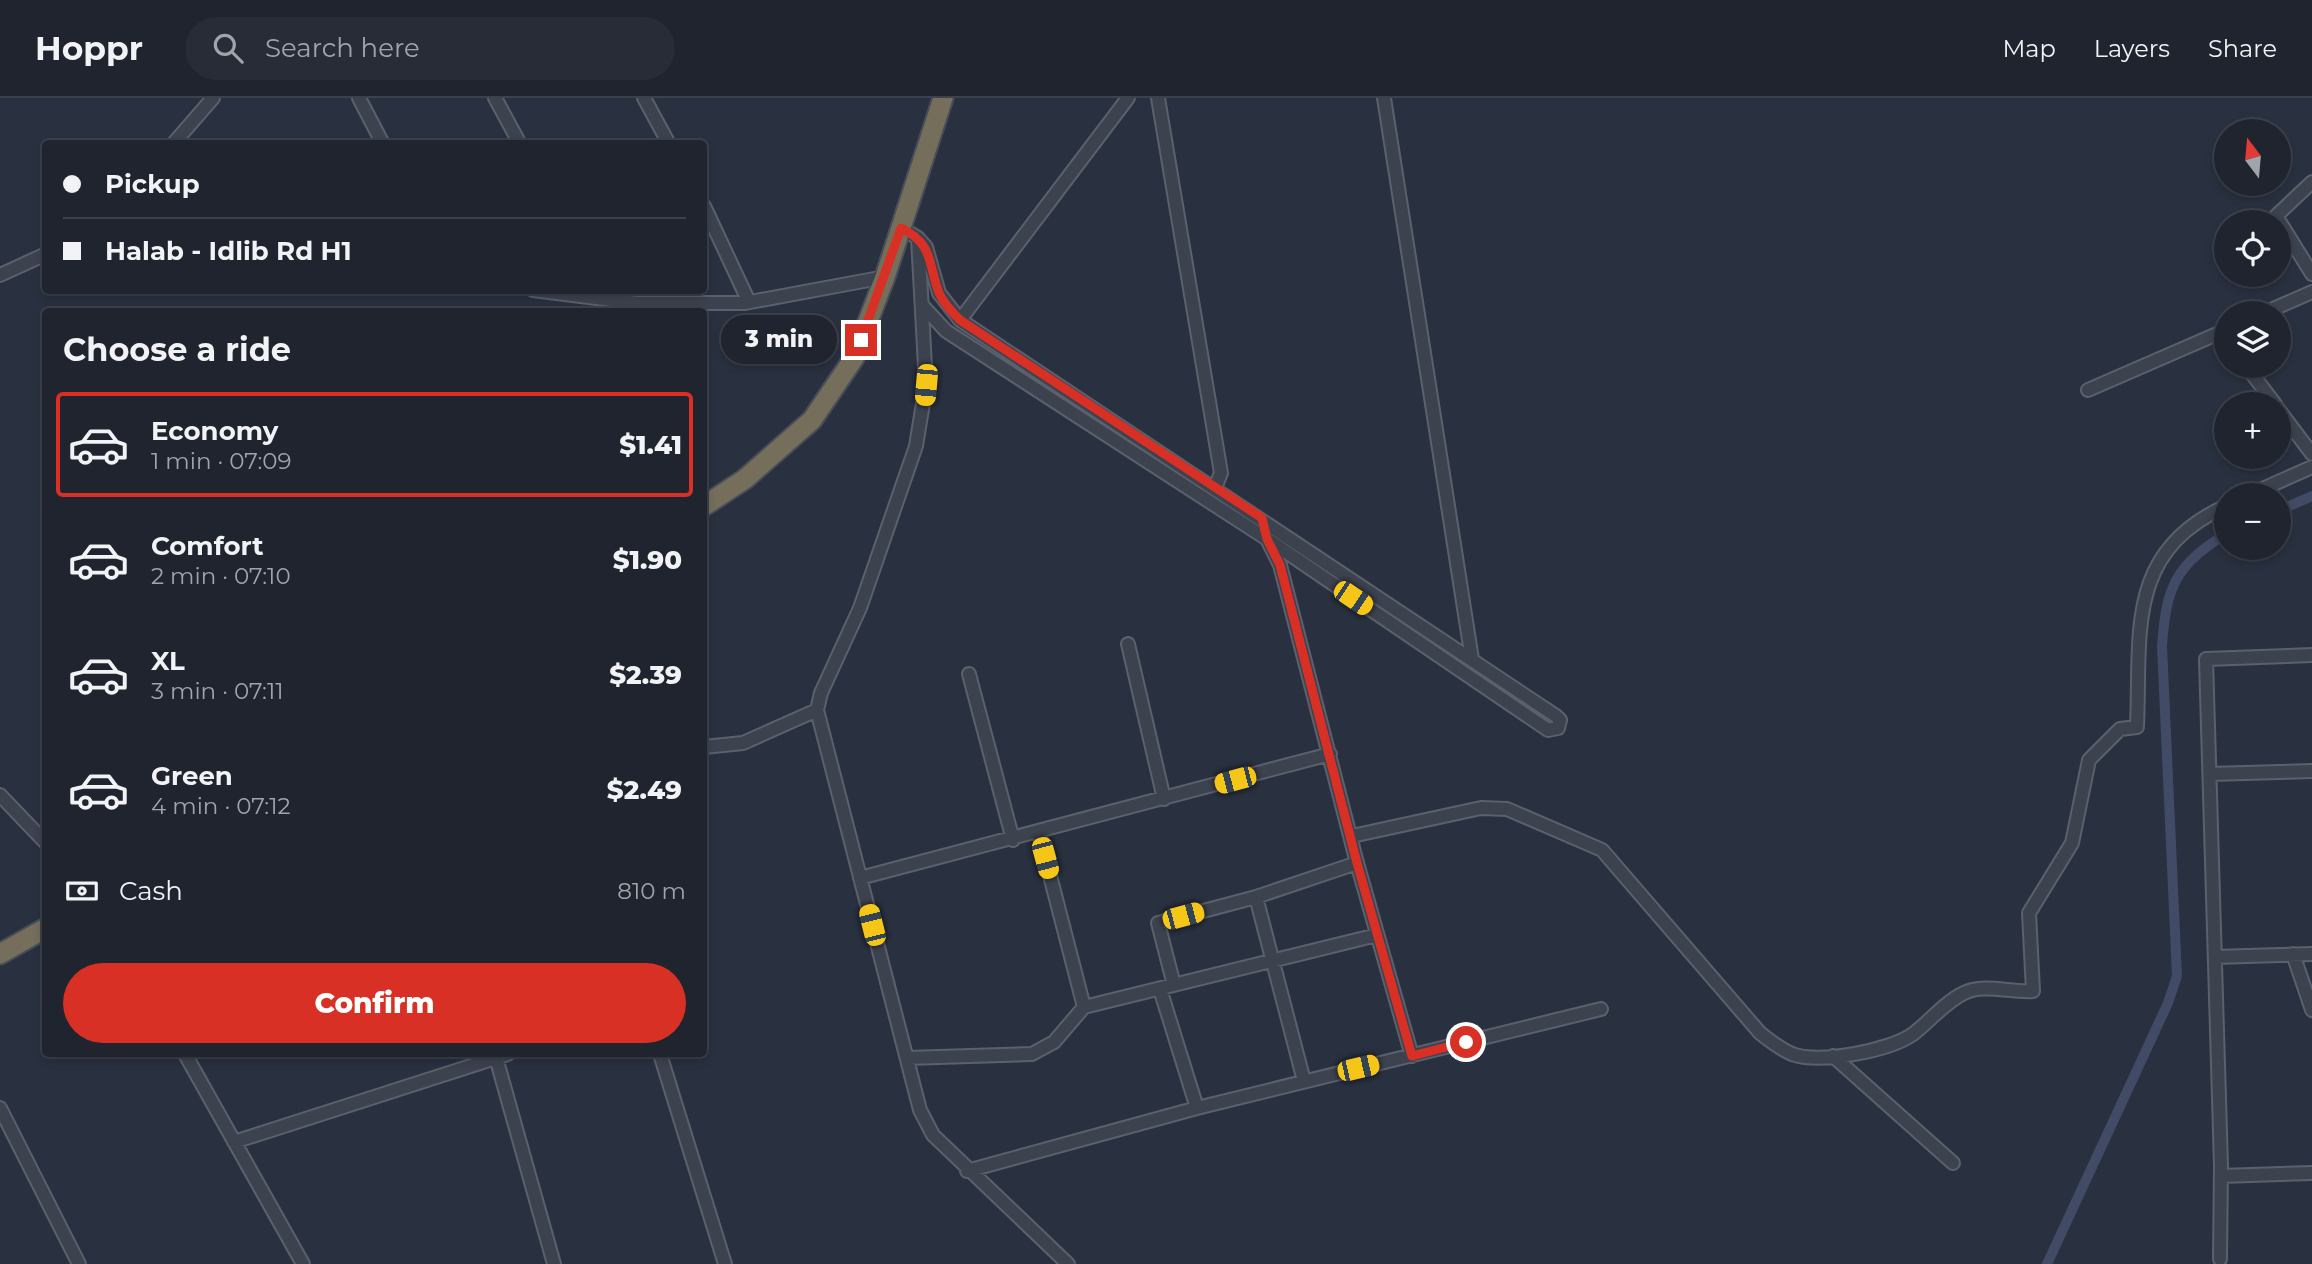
<!DOCTYPE html>
<html lang="en">
<head>
<meta charset="utf-8">
<style>
  body { margin:0; font-family:Montserrat,sans-serif; background:#272c37; color:#f1f3f6; height:100vh; display:flex; flex-direction:column; font-size:26px; white-space:nowrap }
  * { box-sizing:border-box; margin:0 }
  p { font-size:23px; color:#a1a4aa }
  .icon { flex:none; width:38px; height:38px; fill:none; stroke:currentColor; stroke-width:2; stroke-linecap:round; stroke-linejoin:round }
  .map { position:relative; flex:1; overflow:hidden }
  .sheet { position:absolute; left:42px; top:210px; width:665px; height:749px; display:flex; flex-direction:column; background:#1f242f; border-radius:7px; box-shadow:0 4px 10px #0003,0 0 0 2px #3c414b }
  .sheet>* { flex:none }
  .banner { position:absolute; left:42px; top:42px; width:665px; height:154px; border-radius:7px; box-shadow:0 4px 10px #0003,0 0 0 2px #3c414b; display:grid; align-content:center; height:154px; padding:0 21px; background:#1f242f }
  .needle { width:46px; rotate:344deg }
  .tools { position:absolute; left:2214px; top:21px; display:grid; gap:14px }
  .tools a { display:grid; place-items:center; width:77px; height:77px; border-radius:50%; background:#1f242f; box-shadow:0 4px 10px #0003,0 0 0 2px #3c414b; font-size:35px }
  .end { position:absolute; width:32px; height:32px; margin:-16px; border:9px solid #d93025; background:#fff; box-shadow:0 0 0 4px #fff }
  .from { border-radius:50% }
  .bubble { position:absolute; height:49px; border-radius:24px; background:#1f242f; box-shadow:0 4px 10px #0003,0 0 0 2px #3c414b; font-size:23px; font-weight:800; line-height:49px; text-align:center }
  .car { position:absolute; width:21px; height:42px; margin:-21px -10px; border-radius:9px; box-shadow:0 0 5px 2px #0007; background:linear-gradient(#f5c518 24%,#345 0 40%,#f5c518 0 76%,#345 0 86%,#f5c518 0) }
  .banner b { display:flex; align-items:center; gap:24px; height:66px; font-size:26px }
  .banner b+b { border-top:2px solid #3c414b }
  .banner i { width:18px; height:18px; background:#f1f3f6 }
  ul { padding:0; list-style:none }
  li { display:flex; align-items:center; gap:21px; height:105px; margin:0 14px 10px; padding:0 7px; border:4px solid transparent; border-radius:7px }
  li div { flex:1 }
  li b { display:block; font-size:26px }
  li em { font-style:normal; font-weight:800 }
  li.selected { border-color:#d93025 }
  li>.icon { width:63px; height:63px; stroke-width:1.5 }
  h2 { padding:0 21px; font-size:32px; line-height:84px }
  .pay { display:flex; align-items:center; gap:18px; height:77px; padding:0 21px; font-size:26px }
  .pay p { margin-inline-start:auto }
  .action { display:flex; gap:14px; margin-top:auto; padding:14px 21px }
  .action a { flex:1; height:80px; border-radius:42px; background:#d93025; color:#fff; font-size:28px; font-weight:800; line-height:80px; text-align:center }
  header { display:flex; align-items:center; gap:42px; box-sizing:border-box; height:98px; padding:0 35px; background:#1f242f; border-bottom:2px solid #3c414b }
  header strong { font-size:33px }
  nav { display:flex; gap:38px; margin-inline-start:auto; font-size:24px }
  .search { width:490px; height:63px; background:#272c37; display:flex; align-items:center; gap:18px; box-sizing:border-box; padding:0 24px; border-radius:38px; color:#a1a4aa; font-size:26px }
  .map>svg:first-child { display:block }
  .lines { fill:none; stroke-linecap:round; stroke-linejoin:round }
  .canal { stroke:#414b66; stroke-width:10 }
  .minor-casing { stroke:#5b606d; stroke-width:16 }
  .highway-casing { stroke:#484d5a; stroke-width:23 }
  .minor { stroke:#3d424f; stroke-width:12 }
  .highway { stroke:#746e5b; stroke-width:19 }
  .route { stroke:#d93025; stroke-width:9 }
</style>
</head>
<body>
<header>
<strong>Hoppr</strong>
<div class="search"><svg class="icon" aria-label="search" viewBox="0 0 24 24"><circle cx="10" cy="10" r="6"/><path d="M15 15l6 6"/></svg>Search here</div>
<nav><a>Map</a><a>Layers</a><a>Share</a></nav>
</header>
<div class="map">
<svg width="2312" height="1166" viewBox="0 0 2312 1166">
  <rect width="100%" height="100%" fill="#29303f"/>
  <g class="lines">
    <path class="canal" d="M2278 413 2312 398
      M2047 1166 2168 905 2177 878 2162 548C2166 490 2175 467 2226 436"/>
    <g class="minor-casing">
      <path id="minor" d="M359 0 383 46
        M495 0 520 46
        M644 0 669 46
        M1158 0 1221 375 1215 390
        M1384 0 1472 561
        M173 46 213 0
        M2312 84 2276 118 2312 176
        M704 108 749 204
        M918 140 926 149 939 195 960 222 1556 618 1560 622 1558 630 1548 632 1267 441 946 233 922 207
        M0 177 46 156
        M533 192 636 205H745L885 179
        M2264 215 2312 194
        M960 222 1128 0
        M2246 268 2275 306
        M2088 292 2226 232
        M2278 311 2312 356
        M2249 397 2312 369
        M1268 443 1280 467 1357 765 1412 958
        M1128 546 1164 701
        M969 576 1013 742
        M817 612 920 1012 933 1037 1068 1166
        M704 649 743 645 817 612 821 595 860 510 916 348 926 287 918 140 901 130
        M2210 676 2312 673
        M0 697 46 745
        M1039 735 1084 909
        M1352 738 1481 710 1507 711 1602 752 1760 935C1770 943 1780 951 1792 956 1819 966 1889 953 1913 936 1929 924 1945 904 1964 895 1984 885 2011 895 2033 893L2029 815 2072 745 2089 662 2120 631 2137 629C2141 535 2125 454 2226 408
        M860 780 1330 656
        M1256 799 1304 983
        M2293 856 2312 912
        M2215 859 2312 856
        M1174 887 1158 825 1256 799 1357 765
        M1160 891 1197 1010
        M185 956 303 1166
        M495 956 554 1166
        M660 956 725 1166
        M1833 958 1953 1065
        M907 960 1032 956 1054 944 1084 909 1377 837
        M0 1010 79 1166
        M234 1044 508 956
        M967 1073 1197 1010 1601 911
        M2221 1078 2312 1075
        M2220 1161 2221 1068 2206 561 2312 557"/>
    </g>
    <g class="highway-casing">
      <path id="highway" d="M704 408 745 381 812 322 854 260 885 179 943 0
        M0 856 46 830"/>
    </g>
    <use href="#minor" class="minor"/>
    <use href="#highway" class="highway"/>
  </g>
  <g class="lines">
    <path class="route" d="M861 242 901 130C934 146 928 166 939 195 944 206 952 214 960 222L1262 420 1267 441 1280 467 1357 765 1412 958 1466 944"/>
  </g>
</svg>
<div class="tools">
<a><svg class="needle" viewBox="-14 -14 28 28"><path d="M0-13l5 13h-10z" fill="#e53935"/><path d="M0 13l5-13h-10z" fill="#a1a4aa"/></svg></a>
<a><svg class="icon" aria-label="locate" viewBox="0 0 24 24"><circle cx="12" cy="12" r="6"/><path d="M12 2v4M12 18v4M2 12h4M18 12h4"/></svg></a>
<a><svg class="icon" aria-label="layers" viewBox="0 0 24 24"><path d="M12 4l9 5-9 5-9-5zM3 14l9 5 9-5"/></svg></a>
<a>+</a>
<a>−</a>
</div>
<i class="end from" style="left:1466px;top:944px"></i>
<i class="end" style="left:861px;top:242px"></i>
<div class="bubble" style="left:721px;top:217px;width:116px">3 min</div>
<i class="car" style="left:926px;top:287px;rotate:185deg"></i>
<i class="car" style="left:1353px;top:500px;rotate:124deg"></i>
<i class="car" style="left:1235px;top:682px;rotate:255deg"></i>
<i class="car" style="left:1045px;top:760px;rotate:165deg"></i>
<i class="car" style="left:1183px;top:818px;rotate:75deg"></i>
<i class="car" style="left:872px;top:827px;rotate:346deg"></i>
<i class="car" style="left:1358px;top:970px;rotate:77deg"></i>
<div class="banner">
<b><i class="from"></i>Pickup</b>
<b><i></i>Halab - Idlib Rd H1</b>
</div>
<section class="sheet">
<h2>Choose a ride</h2>
<ul>
<li class="selected"><svg class="icon" aria-label="car" viewBox="0 0 24 24"><path d="M5 17H2v-5l4-1 3-4h7l3 4 3 1v5h-3M9 17h6M6 11h13"/><circle cx="7" cy="17" r="2"/><circle cx="17" cy="17" r="2"/></svg><div><b>Economy</b><p>1 min · 07:09</p></div><em>$1.41</em></li>
<li><svg class="icon" aria-label="car" viewBox="0 0 24 24"><path d="M5 17H2v-5l4-1 3-4h7l3 4 3 1v5h-3M9 17h6M6 11h13"/><circle cx="7" cy="17" r="2"/><circle cx="17" cy="17" r="2"/></svg><div><b>Comfort</b><p>2 min · 07:10</p></div><em>$1.90</em></li>
<li><svg class="icon" aria-label="car" viewBox="0 0 24 24"><path d="M5 17H2v-5l4-1 3-4h7l3 4 3 1v5h-3M9 17h6M6 11h13"/><circle cx="7" cy="17" r="2"/><circle cx="17" cy="17" r="2"/></svg><div><b>XL</b><p>3 min · 07:11</p></div><em>$2.39</em></li>
<li><svg class="icon" aria-label="car" viewBox="0 0 24 24"><path d="M5 17H2v-5l4-1 3-4h7l3 4 3 1v5h-3M9 17h6M6 11h13"/><circle cx="7" cy="17" r="2"/><circle cx="17" cy="17" r="2"/></svg><div><b>Green</b><p>4 min · 07:12</p></div><em>$2.49</em></li>
</ul>
<div class="pay"><svg class="icon" aria-label="cash" viewBox="0 0 24 24"><path d="M3 7h18v10H3z"/><circle cx="12" cy="12" r="2"/></svg>Cash<p>810 m</p></div>
<div class="action"><a>Confirm</a></div>
</section>
</div>
</body>
</html>
